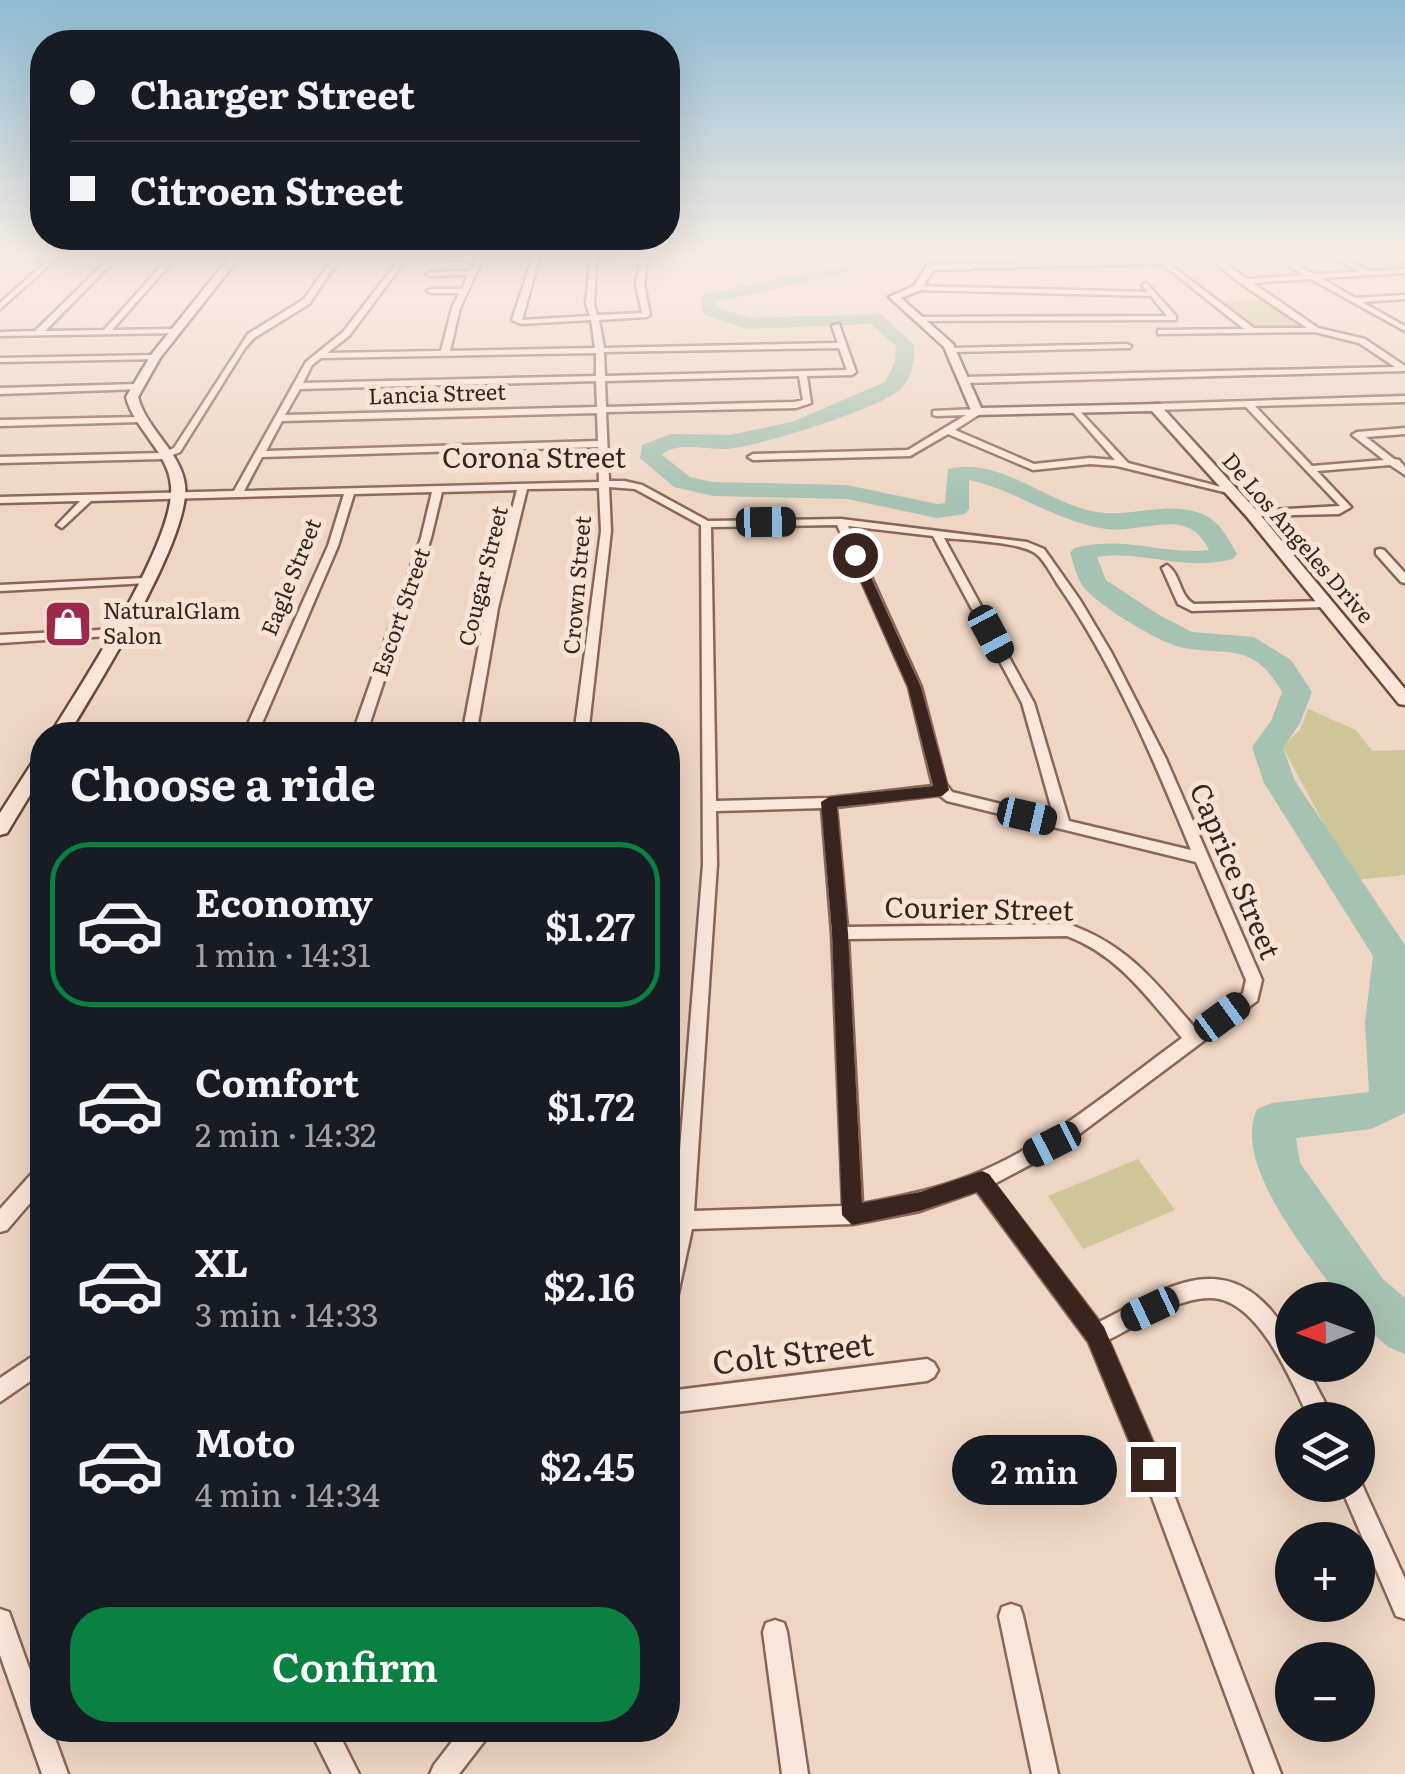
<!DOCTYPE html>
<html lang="en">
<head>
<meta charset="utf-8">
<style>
  body { margin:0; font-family:Literata,serif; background:#20242c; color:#f1f3f6; height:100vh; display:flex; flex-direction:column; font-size:38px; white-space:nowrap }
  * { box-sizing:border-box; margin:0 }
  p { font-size:32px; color:#9ea1a6 }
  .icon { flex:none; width:55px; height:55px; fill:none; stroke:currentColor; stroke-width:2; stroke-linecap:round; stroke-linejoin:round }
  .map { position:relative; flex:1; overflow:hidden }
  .details { position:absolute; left:30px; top:722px; width:650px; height:1020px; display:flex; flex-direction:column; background:#171b24; border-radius:40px; box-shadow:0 10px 40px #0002 }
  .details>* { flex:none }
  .hud { position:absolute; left:30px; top:30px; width:650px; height:220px; border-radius:40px; box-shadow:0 10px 40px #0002; display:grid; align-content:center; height:220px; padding:0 40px; background:#171b24 }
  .needle { width:65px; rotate:269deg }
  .buttons { position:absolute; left:1275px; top:1282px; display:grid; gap:20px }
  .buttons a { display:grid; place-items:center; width:100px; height:100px; border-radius:50%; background:#171b24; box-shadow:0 10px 40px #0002; font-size:50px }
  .end { position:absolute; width:45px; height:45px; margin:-22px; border:12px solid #3a241e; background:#fff; box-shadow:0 0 0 5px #fff }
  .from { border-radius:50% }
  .bubble { position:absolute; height:70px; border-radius:35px; background:#171b24; box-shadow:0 10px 40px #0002; font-size:32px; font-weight:600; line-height:70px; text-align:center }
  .car { position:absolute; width:30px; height:60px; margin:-30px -15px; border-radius:12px; box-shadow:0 0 8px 2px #0007; background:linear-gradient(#222 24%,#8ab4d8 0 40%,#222 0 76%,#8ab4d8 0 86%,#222 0) }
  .hud b { display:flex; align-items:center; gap:35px; height:95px; font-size:38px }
  .hud b+b { border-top:2px solid #363941 }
  .hud i { width:25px; height:25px; background:#f1f3f6 }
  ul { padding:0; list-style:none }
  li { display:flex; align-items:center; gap:30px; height:165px; margin:0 20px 15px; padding:0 20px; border:5px solid transparent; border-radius:40px }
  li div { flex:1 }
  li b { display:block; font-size:38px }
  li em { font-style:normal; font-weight:600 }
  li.selected { border-color:#0b8043 }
  li>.icon { width:90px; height:90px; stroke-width:1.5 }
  h2 { padding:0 40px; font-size:45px; line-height:120px }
  .cta { display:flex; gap:20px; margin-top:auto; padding:20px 40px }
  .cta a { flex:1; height:115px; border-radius:40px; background:#0b8043; color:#fff; font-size:40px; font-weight:600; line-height:115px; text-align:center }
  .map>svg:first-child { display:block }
  .green { fill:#cec598 }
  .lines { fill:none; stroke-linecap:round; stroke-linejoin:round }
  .river { fill:#a6c2b2; fill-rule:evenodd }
  .street-casing { stroke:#8a665a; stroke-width:5 }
  .secondary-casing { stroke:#6c483d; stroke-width:5 }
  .street { fill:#fae6d8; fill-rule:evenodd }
  .secondary { fill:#fae6d8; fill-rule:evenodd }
  .route { fill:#3a241e }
  .labels { text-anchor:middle; stroke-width:10; stroke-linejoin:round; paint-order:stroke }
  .far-street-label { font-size:22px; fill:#3a241e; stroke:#f6e3d4 }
  .far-poi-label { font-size:22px; fill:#3a241e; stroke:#f6e3d4; text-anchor:start }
  .street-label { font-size:28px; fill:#3a241e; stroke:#f6e3d4 }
  .near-street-label { font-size:32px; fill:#3a241e; stroke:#f6e3d4 }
</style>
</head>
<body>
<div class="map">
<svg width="1405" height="1774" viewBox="0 0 1405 1774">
  <rect width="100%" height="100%" fill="#efd6c4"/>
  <path class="green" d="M1265 299 1307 328H1254L1221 302Z
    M1308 709 1356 730 1372 751 1405 750V875L1354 880 1282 746 1300 730Z
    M1138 1159 1175 1210 1083 1249 1048 1196Z"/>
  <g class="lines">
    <path class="river" d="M903 254H933L716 302 717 307 749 318 881 314 914 345C915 360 912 377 902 388 883 408 757 447 727 449 707 450 676 441 662 455L690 477 713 482 847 485 937 504 945 503 948 469C997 457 1042 498 1087 510 1126 521 1165 499 1202 514 1220 521 1228 538 1237 554L1233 559C1181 572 1146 550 1097 557L1106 580 1159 615 1192 632 1254 637 1291 660 1312 692 1300 723 1283 748 1295 781 1405 945V1113L1371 1129 1296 1138 1300 1163 1383 1279 1405 1298V1354L1388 1347 1358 1320V1300H1341C1310 1254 1231 1165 1257 1109L1272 1103 1369 1092 1365 1023 1373 956 1264 783 1252 747 1271 721 1282 692C1253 642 1232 656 1184 648 1161 644 1101 607 1085 589 1077 580 1074 564 1070 553L1074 548C1127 535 1160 555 1209 550 1188 505 1145 534 1106 529 1056 522 1017 490 969 480V509L965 514 937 518 847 499 713 496 674 487 640 458 642 445 671 434 730 435 792 422 885 382 895 362 896 346 871 324 747 329 703 314 701 295Z"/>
    <g class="street-casing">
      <path id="street" d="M55 254H62L0 309V303L48 260H0V256H53Z
        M114 254H121L45 331 104 330 172 254H179L112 330 175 329H178V333L0 336V332L35 331Z
        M337 254H343L309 304 254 338 245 348 180 452 163 459 0 463V457L162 453 174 448 248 334 303 300Z
        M404 254H410L349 336 327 353 441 351 452 308 459 293H431L427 291 431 289H462L468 275 430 276 426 274 430 272 470 271 476 260H446L442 258 446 256H478L479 254H485L460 308 450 351 595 348 591 320 521 324 512 320 534 254H540L522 320 590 316 586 304 591 254H597L594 304 597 315 642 313 636 284 642 254H648L644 284 650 315 646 317 599 320 604 348 838 343 832 326 839 324 856 372 852 375 807 376 811 403 796 408 606 412 609 481H624L642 485 708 521 841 519 1027 542 1044 549 1080 600 1111 652 1166 759 1262 980 1257 1001 1058 1150 994 1184 1099 1322C1157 1294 1216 1248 1270 1309 1286 1328 1292 1340 1292 1365H1305L1330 1412 1333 1420H1310C1292 1383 1259 1298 1210 1298 1175 1298 1139 1325 1108 1340L1164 1469 1281 1774H1255L1142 1470 1089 1342 977 1191 920 1211 853 1224 692 1229 678 1294 675 1301 668 1304V1253L673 1230H668V1212H675L703 864 701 525 635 489 609 487 611 531 588 735H574L601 531 599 488 527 489 498 608 476 735H462L486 608 517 490 442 492 431 538 366 735H352L421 538 432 492 354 494 338 546 257 735H243L328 546 344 494 91 501 62 528 57 525 80 501 0 503V497L234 491 306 362 343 332ZM839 348 847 370 605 376 604 352ZM596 353V376L303 383 312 365 321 358ZM799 376 803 400 795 402 606 407 605 381ZM596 381 597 407 285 415 300 389ZM597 413 598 441 266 451 282 421ZM598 447 599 482 244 491 262 457ZM837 525 909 687 933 786 829 798 716 801 711 527ZM848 526 933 536 1022 703 1054 817 952 792 946 784 921 687ZM944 538C965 540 1019 542 1035 553 1044 559 1051 574 1057 583 1114 665 1153 758 1191 850L1069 821 1034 703ZM939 795 947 801 1196 862 1246 980 1243 993 1195 1028C1156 983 1127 944 1068 924L847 927 836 807ZM822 808 832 933 843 1206 694 1211 717 864 716 811ZM1067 936C1118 955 1148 998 1182 1038 1116 1086 1051 1143 975 1174 938 1189 900 1197 862 1204L848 939Z
        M1156 254 1254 328H1307L1240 283 1205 254H1212L1247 279 1304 275 1269 254H1277L1314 274 1359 272 1329 254H1337L1369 271 1405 269V273L1321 278 1355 298 1405 295V299L1362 302 1405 326V331L1311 279 1253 283 1318 328 1365 339 1405 366V371L964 383 960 380 964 377 1395 367 1359 343 1315 332 1158 334V330H1161L1244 329 1162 264 973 268 969 266 973 264 1157 260 1153 256Z
        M1387 254H1395L1405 258V263Z
        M1146 283 1176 316V320L917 321 913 319 917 317 1167 316 1151 296 918 290 914 288 918 286 1148 292 1142 285Z
        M1127 344 1131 346 1130 348 952 352 948 350 952 348Z
        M155 355 159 357 158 359 0 362V358Z
        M137 384 141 387 140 389 0 394V388Z
        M1405 396V402L1255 406 1312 466 1384 460 1352 435 1357 432 1405 428V434L1366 437 1394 459 1399 460 1405 467V475L1390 465 1317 471 1351 507 1339 514 1248 516V512L1252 511 1340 506 1246 407 1155 410 1151 407 1155 404Z
        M1075 406 1128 463 1233 490 1228 493 1117 466 1090 464 1033 470 948 434 910 456 753 460 748 457 753 454 908 450 966 415 936 416 933 415V411L977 409 980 410V414L955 430 1034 464 1090 458 1115 460 1072 411V407Z
        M138 417 143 420 141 422 0 426V420Z
        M1380 549 1384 550 1405 573V583L1401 582 1376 554V550Z
        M1167 565C1181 574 1179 596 1194 604L1325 601 1331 604 1325 607 1192 611 1178 604 1162 568Z
        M144 578 150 581 148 583 0 591V585Z
        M119 629 125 633 123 635 0 643V635Z
        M42 1167V1189L7 1230 0 1232V1209L35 1170Z
        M42 1350V1373L0 1402V1378Z
        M927 1359 934 1363 938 1370 934 1377 927 1381 668 1413V1391Z
        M1358 1476 1405 1579V1619L1396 1616 1340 1485H1358Z
        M1011 1604 1020 1607 1023 1616 1058 1774H1032L999 1616 1002 1607Z
        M0 1609 9 1612 42 1704V1730H52L68 1774H42L0 1655Z
        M775 1620 784 1623 787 1632 808 1774H782L763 1632 766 1623Z
        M310 1730H337L359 1774H332Z
        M461 1730H490L486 1739 459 1774H430L434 1765Z"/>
    </g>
    <g class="secondary-casing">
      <path id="secondary" d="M232 254H242L160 358 138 397C146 429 181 452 185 485 191 538 97 686 68 735H50C81 685 176 540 171 486 169 453 134 429 126 397L151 355Z
        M976 264 973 269 933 270 921 290 901 298 953 344 981 408 1159 404 1257 511 1405 689V705L1399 704 1247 517 1152 411 973 415 944 347 889 297 914 286 927 265Z
        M42 755V775L7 833 0 835V813L36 757Z"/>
    </g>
    <use href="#street" class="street"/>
    <use href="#secondary" class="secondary"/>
  </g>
  <linearGradient id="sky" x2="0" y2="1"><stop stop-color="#8dbad2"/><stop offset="0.51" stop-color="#f8ede4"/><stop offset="1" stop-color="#f8ede4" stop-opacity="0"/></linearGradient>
  <rect width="1405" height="502" fill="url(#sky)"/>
  <path class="route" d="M855 551 861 555 921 687 949 790 942 796 837 807 848 933 862 1203 920 1192 982 1171 989 1174 1104 1327 1165 1469 1161 1477 1153 1481 1144 1477 1088 1342 977 1192 920 1211 852 1225 842 1215 832 933 821 802 829 797 933 786 908 687 849 555Z"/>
  <defs>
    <g id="shop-square" transform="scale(2.5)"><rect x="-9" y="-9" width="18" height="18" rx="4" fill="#9b2949" stroke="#f6e3d4"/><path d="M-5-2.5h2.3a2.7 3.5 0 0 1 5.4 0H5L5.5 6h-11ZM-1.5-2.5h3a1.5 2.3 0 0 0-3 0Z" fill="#fff"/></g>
  </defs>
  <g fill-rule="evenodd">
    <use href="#shop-square" x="68" y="624"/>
  </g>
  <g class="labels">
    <g class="far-street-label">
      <text transform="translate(437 394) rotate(-2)" y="8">Lancia Street</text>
      <text transform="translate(1298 538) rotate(49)" y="8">De Los Angeles Drive</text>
      <text transform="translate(483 576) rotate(-76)" y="8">Cougar Street</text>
      <text transform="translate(291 577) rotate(-68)" y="8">Eagle Street</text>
      <text transform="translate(577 585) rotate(-85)" y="8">Crown Street</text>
      <text transform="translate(401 612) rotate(-71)" y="8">Escort Street</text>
    </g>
    <g class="far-poi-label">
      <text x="103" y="619">NaturalGlam<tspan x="103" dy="25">Salon</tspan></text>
    </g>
    <g class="street-label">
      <text x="534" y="468">Corona Street</text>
      <text transform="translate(1235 871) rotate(67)" y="10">Caprice Street</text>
      <text transform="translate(979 909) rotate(1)" y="10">Courier Street</text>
    </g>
    <g class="near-street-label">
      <text transform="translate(793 1354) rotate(-7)" y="11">Colt Street</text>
    </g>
  </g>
</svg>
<div class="buttons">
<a><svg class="needle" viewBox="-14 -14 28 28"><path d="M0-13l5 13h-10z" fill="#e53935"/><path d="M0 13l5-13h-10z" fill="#9ea1a6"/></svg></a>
<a><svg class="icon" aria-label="layers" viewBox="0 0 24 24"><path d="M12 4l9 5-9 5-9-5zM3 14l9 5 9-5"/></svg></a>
<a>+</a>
<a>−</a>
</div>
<i class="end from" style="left:855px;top:555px"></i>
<i class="end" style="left:1153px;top:1469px"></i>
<div class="bubble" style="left:952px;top:1435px;width:165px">2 min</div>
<i class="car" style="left:766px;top:522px;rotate:89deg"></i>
<i class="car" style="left:991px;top:634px;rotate:152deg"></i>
<i class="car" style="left:1027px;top:816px;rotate:103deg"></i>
<i class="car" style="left:1222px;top:1017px;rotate:54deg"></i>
<i class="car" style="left:1052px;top:1144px;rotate:243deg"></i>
<i class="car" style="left:1150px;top:1309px;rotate:245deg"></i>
<div class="hud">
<b><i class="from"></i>Charger Street</b>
<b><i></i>Citroen Street</b>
</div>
<section class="details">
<h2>Choose a ride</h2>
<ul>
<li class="selected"><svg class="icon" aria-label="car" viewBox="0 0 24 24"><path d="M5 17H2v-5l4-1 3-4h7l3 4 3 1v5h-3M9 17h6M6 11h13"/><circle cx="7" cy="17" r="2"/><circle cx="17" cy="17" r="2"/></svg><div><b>Economy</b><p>1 min · 14:31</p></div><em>$1.27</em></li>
<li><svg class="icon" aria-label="car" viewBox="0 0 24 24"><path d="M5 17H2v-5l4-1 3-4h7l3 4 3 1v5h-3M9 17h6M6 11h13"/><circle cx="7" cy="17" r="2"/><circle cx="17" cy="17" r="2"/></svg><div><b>Comfort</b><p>2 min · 14:32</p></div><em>$1.72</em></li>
<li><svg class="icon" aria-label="car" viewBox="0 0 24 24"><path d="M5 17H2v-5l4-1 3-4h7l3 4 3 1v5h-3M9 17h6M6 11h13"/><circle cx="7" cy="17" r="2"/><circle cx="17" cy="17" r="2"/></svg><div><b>XL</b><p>3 min · 14:33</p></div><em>$2.16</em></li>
<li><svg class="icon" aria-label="car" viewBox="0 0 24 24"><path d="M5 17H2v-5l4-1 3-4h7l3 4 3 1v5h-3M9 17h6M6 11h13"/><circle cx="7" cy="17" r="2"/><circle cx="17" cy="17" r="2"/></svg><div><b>Moto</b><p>4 min · 14:34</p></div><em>$2.45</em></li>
</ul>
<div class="cta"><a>Confirm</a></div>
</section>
</div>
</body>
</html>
